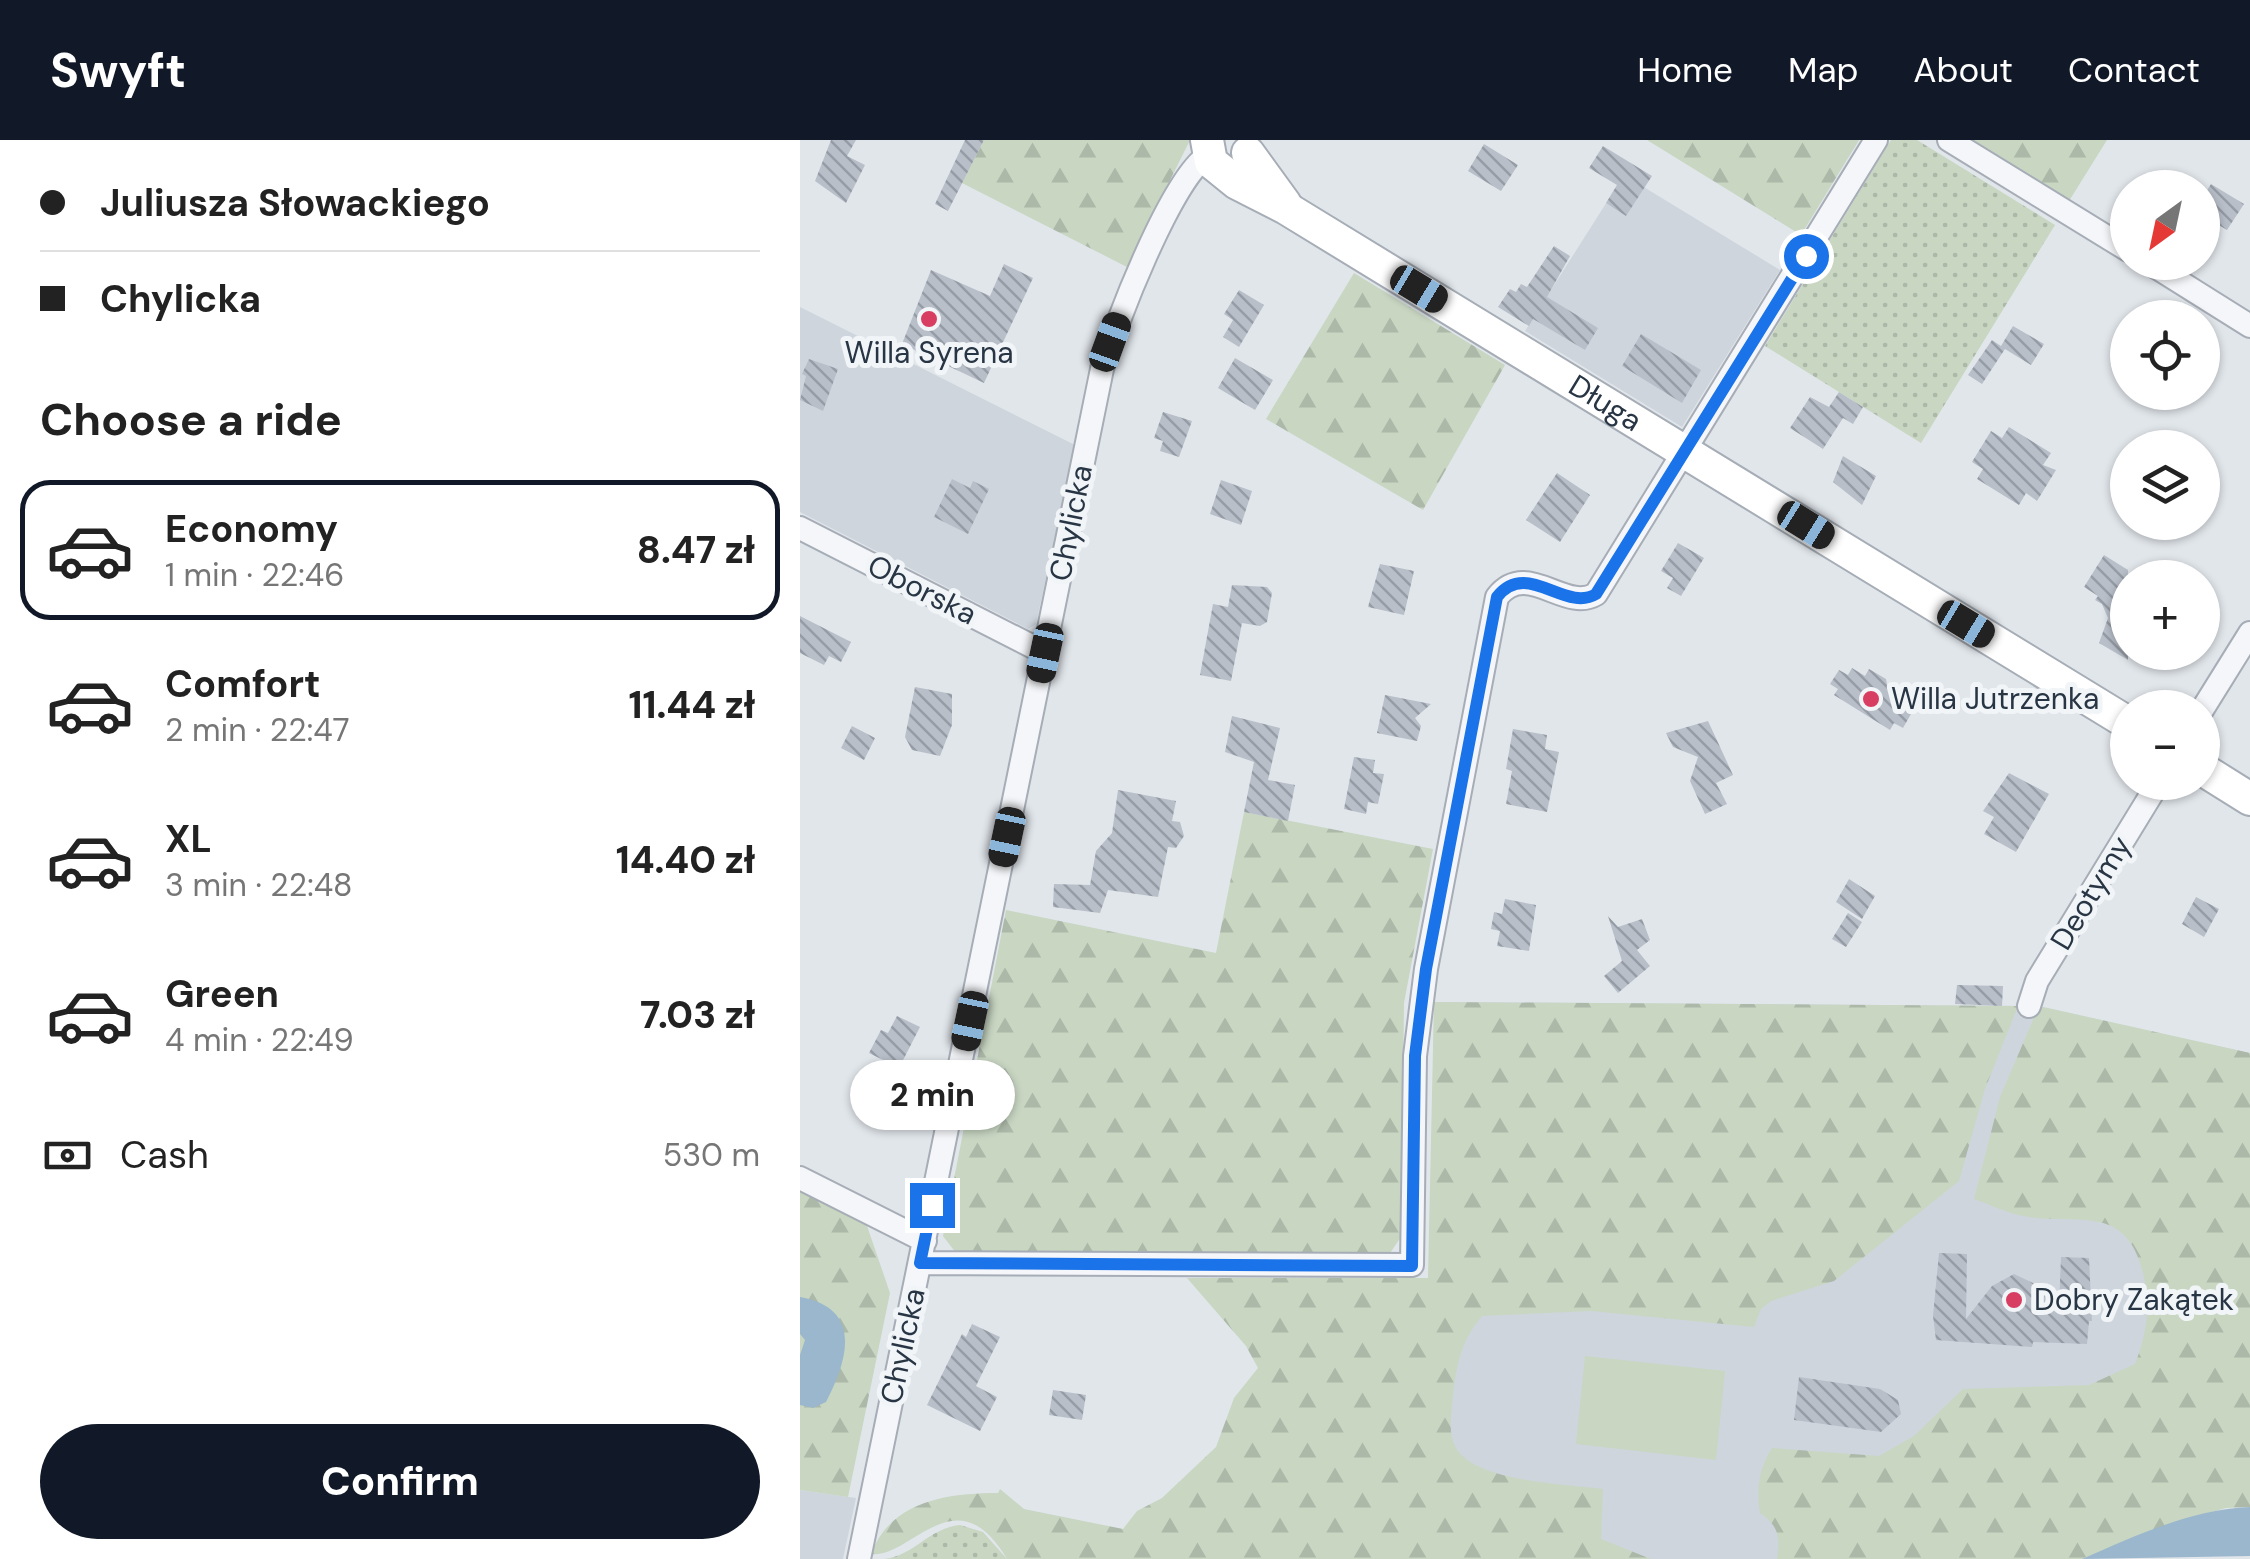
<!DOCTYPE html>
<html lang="en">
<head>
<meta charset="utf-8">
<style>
  body { margin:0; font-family:"DM Sans",sans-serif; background:#f2f2f2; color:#222; height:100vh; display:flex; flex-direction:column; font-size:38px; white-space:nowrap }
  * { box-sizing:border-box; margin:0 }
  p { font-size:32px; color:#767676 }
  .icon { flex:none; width:55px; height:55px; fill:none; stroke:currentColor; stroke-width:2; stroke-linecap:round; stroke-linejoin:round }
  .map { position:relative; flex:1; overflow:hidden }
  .side { display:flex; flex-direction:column; background:#fff; width:800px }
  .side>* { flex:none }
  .guide { display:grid; align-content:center; height:220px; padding:0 40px; background:#fff }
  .needle { width:65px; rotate:213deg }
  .tools { position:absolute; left:1310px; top:30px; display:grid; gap:20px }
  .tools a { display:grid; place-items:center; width:110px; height:110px; border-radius:50%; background:#fff; box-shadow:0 2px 8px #0004; font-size:50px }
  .end { position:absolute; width:45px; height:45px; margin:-22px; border:12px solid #1a73e8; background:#fff; box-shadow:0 0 0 5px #fff }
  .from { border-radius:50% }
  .bubble { position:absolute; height:70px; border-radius:35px; background:#fff; box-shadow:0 2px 8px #0004; font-size:32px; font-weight:800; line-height:70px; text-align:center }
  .car { position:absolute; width:30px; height:60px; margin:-30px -15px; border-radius:12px; box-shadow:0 0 8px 2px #0007; background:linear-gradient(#222 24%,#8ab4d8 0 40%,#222 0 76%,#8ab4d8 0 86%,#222 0) }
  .guide b { display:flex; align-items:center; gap:35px; height:95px; font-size:38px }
  .guide b+b { border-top:2px solid #e0e0e0 }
  .guide i { width:25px; height:25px; background:#222 }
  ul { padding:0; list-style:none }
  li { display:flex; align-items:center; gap:30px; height:140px; margin:0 20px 15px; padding:0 20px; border:5px solid transparent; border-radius:30px }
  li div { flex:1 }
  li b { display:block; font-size:38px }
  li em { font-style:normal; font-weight:800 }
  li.current { border-color:#111827 }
  li>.icon { width:90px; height:90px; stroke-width:1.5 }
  h2 { padding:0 40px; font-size:45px; line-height:120px }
  .pay { display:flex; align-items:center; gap:25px; height:110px; padding:0 40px; font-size:38px }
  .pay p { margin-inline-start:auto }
  .primary-button { display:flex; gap:20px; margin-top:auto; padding:20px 40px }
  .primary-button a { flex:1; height:115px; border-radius:60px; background:#111827; color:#fff; font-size:40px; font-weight:800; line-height:115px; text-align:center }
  header { display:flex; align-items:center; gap:60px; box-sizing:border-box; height:140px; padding:0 50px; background:#111827; color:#fff }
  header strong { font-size:48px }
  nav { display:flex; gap:55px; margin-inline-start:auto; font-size:35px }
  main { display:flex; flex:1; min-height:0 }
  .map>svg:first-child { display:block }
  .built { fill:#cfd5dd }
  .grass { fill:url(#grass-dots) }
  .forest { fill:url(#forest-firs) }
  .garden { fill:#c8d6c2 }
  .water { fill:#9ab7cd }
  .building { fill:url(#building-back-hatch) }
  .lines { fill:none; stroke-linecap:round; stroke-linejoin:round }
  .street-casing { stroke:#a6adb6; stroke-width:26 }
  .secondary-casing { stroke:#a6adb6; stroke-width:36 }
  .street { stroke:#f5f6f9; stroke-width:22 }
  .secondary { stroke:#fff; stroke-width:32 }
  .route { stroke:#1a73e8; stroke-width:12 }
  .poi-dot { fill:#d83e62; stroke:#f1f5f8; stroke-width:4 }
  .labels { text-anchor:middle; stroke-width:10; stroke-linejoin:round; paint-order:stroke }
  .poi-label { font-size:30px; fill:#283544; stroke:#f1f5f8; text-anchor:start }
  .street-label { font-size:30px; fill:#283544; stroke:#f1f5f8 }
</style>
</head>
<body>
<header>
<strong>Swyft</strong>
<nav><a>Home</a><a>Map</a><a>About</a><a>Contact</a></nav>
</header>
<main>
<section class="side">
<div class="guide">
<b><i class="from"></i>Juliusza Słowackiego</b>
<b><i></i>Chylicka</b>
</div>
<h2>Choose a ride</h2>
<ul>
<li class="current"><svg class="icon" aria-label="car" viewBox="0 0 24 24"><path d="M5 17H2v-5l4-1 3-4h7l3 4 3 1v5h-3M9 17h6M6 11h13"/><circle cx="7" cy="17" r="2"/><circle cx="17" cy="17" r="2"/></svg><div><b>Economy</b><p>1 min · 22:46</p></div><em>8.47 zł</em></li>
<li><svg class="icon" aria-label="car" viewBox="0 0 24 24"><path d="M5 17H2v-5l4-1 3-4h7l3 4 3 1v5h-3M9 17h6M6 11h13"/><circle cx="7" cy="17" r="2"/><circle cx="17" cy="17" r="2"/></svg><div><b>Comfort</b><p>2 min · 22:47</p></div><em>11.44 zł</em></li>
<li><svg class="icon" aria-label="car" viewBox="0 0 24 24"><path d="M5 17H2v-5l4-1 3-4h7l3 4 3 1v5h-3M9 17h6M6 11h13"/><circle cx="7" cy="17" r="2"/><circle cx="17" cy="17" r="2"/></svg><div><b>XL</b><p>3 min · 22:48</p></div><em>14.40 zł</em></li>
<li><svg class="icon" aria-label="car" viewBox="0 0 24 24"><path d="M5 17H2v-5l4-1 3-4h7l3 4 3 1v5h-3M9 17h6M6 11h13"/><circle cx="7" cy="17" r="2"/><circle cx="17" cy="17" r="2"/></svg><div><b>Green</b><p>4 min · 22:49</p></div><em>7.03 zł</em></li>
</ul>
<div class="pay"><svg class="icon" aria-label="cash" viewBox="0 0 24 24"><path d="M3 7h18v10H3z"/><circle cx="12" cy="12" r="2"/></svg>Cash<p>530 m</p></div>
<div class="primary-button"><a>Confirm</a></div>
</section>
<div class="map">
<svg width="1450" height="1419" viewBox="0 0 1450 1419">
  <defs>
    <pattern id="grass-dots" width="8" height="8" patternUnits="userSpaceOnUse" patternTransform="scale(2.5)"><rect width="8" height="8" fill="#c8d6c2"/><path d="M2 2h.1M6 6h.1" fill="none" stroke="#acb8a8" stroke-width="1.8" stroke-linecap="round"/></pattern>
    <pattern id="forest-firs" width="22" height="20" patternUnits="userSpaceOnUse" patternTransform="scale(2.5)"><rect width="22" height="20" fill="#c8d6c2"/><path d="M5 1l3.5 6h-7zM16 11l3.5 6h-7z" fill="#acb8a8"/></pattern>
    <pattern id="building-back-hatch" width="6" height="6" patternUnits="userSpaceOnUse" patternTransform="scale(2.5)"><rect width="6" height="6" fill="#b8bfc9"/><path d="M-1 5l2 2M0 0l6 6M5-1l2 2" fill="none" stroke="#969ca5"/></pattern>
  </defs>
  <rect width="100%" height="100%" fill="#e1e6eb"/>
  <path class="built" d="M824 35 980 130 882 287 725 191Z
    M0 167 275 305 236 484 228 489 0 372Z
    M634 862 1229 866 1450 913V1337L1170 1419H774L633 1373Z
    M0 1350 56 1358 43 1419H0Z"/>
  <path class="grass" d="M1091 0H1117L1255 85 1121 303 965 206Z
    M160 1385 183 1392 207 1419H84C114 1416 129 1388 160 1385Z"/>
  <path class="forest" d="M184 0H390L327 127 162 43Z
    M847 0H1059L1001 95Z
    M1170 0H1307L1269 61Z
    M554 133 705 225 623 370 466 279Z
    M444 672 633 709 604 863 601 1097 588 1116 156 1113 143 1096 206 770 416 813Z
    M634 862 1218 866 1185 949 1159 1041 1034 1141 971 1161 961 1169 954 1187 791 1171 682 1176C661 1201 657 1223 653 1255 652 1272 647 1292 656 1308 676 1342 766 1344 803 1349L801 1399 851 1419H207C156 1333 111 1419 71 1414 91 1361 147 1353 198 1353L200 1349 224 1369 323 1389 337 1371 362 1358 416 1307 434 1258 458 1228 446 1206 387 1138H628Z
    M1239 866 1450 913V1367L1426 1368 1376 1382 1282 1419H977C980 1397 979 1386 960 1373 956 1349 959 1328 972 1308L1079 1316 1114 1296 1163 1249 1289 1245 1335 1224C1347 1194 1351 1165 1343 1133 1325 1059 1273 1088 1218 1075 1203 1071 1188 1064 1174 1059L1200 957Z
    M0 1050 66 1083 90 1153 48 1357 0 1350Z"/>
  <path class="garden" d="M785 1216 925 1231 916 1320 776 1304Z"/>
  <path class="water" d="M0 1157C62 1168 49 1218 26 1262L13 1268 0 1265V1215L5 1200 0 1194Z
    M1450 1367V1416L1282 1419C1335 1396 1392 1369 1450 1367Z"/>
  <path class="building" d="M31 0H56L47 16 65 25 46 63 15 41Z
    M165 0H184L148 71 135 64Z
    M684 4 718 25 701 51 668 31Z
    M803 6 852 36 826 76 806 63 817 45 789 28Z
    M1411 44 1444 64 1427 90 1402 75V58Z
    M754 106 770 116 747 157 798 188 785 210 733 179 729 186 698 167 710 149 716 152 721 144 727 147Z
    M204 124 233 138 184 243 102 204 131 130 190 156Z
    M439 150 464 165 439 207 423 197 433 180 424 174Z
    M1213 186 1244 204 1231 225 1205 209 1182 244 1168 235 1192 200 1201 206Z
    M841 194 901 230 882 263 822 226Z
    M435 218 473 240 455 270 418 248Z
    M9 219 38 229 23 271 0 260 6 236 2 234Z
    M1039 252 1063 267 1053 284 1043 278 1023 309 990 288 1010 257 1029 267Z
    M363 272 392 281 379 317 360 311 363 301 354 298Z
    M1209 287 1251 313 1243 325 1256 330 1237 361 1226 353 1219 365 1177 339 1183 329 1172 322 1191 291 1202 298Z
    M1043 316 1076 336 1062 365 1033 342Z
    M757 333 790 355 760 402 726 380Z
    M152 339 170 348 173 341 189 349 168 394 134 377Z
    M421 340 452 351 441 385 410 374Z
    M878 403 904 418 881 456 867 448 873 438 861 431Z
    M1304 415 1328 430V520L1299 503 1308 478 1302 464 1295 460 1298 456 1284 447Z
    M580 424 614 431 604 475 568 467Z
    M432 445 467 447 472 453 467 482 460 486 442 483 431 541 400 535 413 464 428 467Z
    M0 476 51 502 41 522 29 516 24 525 0 513Z
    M1052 528 1065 536 1069 529 1086 539 1088 550 1107 562 1103 569 1111 574 1103 588 1094 583 1090 590 1034 555 1038 549 1030 544 1039 530 1048 535Z
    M115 547 152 554V585L140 616 112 610 105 597Z
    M585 555 631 564 615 578 621 586 617 601 577 593Z
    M432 576 480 588 468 640 495 645 488 681 444 672 454 622 425 612Z
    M908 581 933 635 916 643 927 664 905 674 890 641 898 617 873 607 866 593Z
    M52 586 75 598 64 620 41 608Z
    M713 589 747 595 745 609 759 612 747 672 706 664 712 631 706 629Z
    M554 617 575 620 573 633 584 634 578 664 568 662 566 674 544 669Z
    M1209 633 1249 654 1216 712 1184 694 1194 677 1183 671Z
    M318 650 376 661 372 681 380 682 384 696 376 708 368 707 358 757 308 750 300 773 253 767 254 744 290 745 296 711 312 693Z
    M1049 739 1075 756 1062 779 1036 762Z
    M1396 757 1419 769 1404 797 1382 784Z
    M705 759 736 765 729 811 697 806 700 791 691 789 694 772 702 774Z
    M1048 773 1062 782 1046 807 1032 799Z
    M808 776 818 787 842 779 850 800 837 810 850 826 818 853 804 836 822 821Z
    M1157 845 1203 846 1202 866 1155 864Z
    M97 876 120 887 99 928 69 913 81 890 88 893Z
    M1139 1113 1167 1114 1166 1179 1192 1146 1214 1134 1233 1143 1259 1167 1261 1117 1289 1118 1292 1181H1289L1287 1204 1233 1202 1232 1207 1136 1200 1133 1176Z
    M172 1184 200 1197 176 1246 197 1257 180 1291 127 1265 162 1194 166 1197Z
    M999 1237 1080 1249 1098 1260 1101 1274 1081 1292 994 1280Z
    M253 1250 286 1255 282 1280 249 1275Z"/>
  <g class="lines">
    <g class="street-casing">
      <path id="street" d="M1149 0 1328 110
        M1348 122 1450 186
        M0 388 245 513
        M1402 570 1450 493
        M1229 866 1237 841 1359 642
        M0 1038 125 1101
        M120 1123 612 1125 615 916 626 829 697 457C727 419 765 473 796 454L1076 0
        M59 1419 302 229C315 185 371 40 407 16"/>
    </g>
    <g class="secondary-casing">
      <g id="secondary">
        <path id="s1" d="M407 0 411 22 437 43 486 68 1328 583"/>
        <path d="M448 13 485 64"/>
        <path d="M1402 629 1450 659"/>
      </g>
    </g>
    <use href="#street" class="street"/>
    <use href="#secondary" class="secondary"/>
  </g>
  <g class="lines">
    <path class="route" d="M132 1065 120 1123 612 1126 615 916 626 829 697 457C727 419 765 473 796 454L1006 116"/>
  </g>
  <g class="poi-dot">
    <circle cx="129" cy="179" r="10"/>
    <circle cx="1071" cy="559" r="10"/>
    <circle cx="1214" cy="1160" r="10"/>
  </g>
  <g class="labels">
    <g class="poi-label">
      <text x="129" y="223" text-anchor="middle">Willa Syrena</text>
      <text x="1091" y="569">Willa Jutrzenka</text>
      <text x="1234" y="1170">Dobry Zakątek</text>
    </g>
    <g class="street-label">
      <text dy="10" stroke="none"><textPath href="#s1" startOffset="485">Długa</textPath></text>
      <text transform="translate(271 383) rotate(-79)" y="10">Chylicka</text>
      <text transform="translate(122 450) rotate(27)" y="10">Oborska</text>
      <text transform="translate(1291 753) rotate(-59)" y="10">Deotymy</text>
      <text transform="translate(103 1206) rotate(-78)" y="10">Chylicka</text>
    </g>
  </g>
</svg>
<div class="tools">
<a><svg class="needle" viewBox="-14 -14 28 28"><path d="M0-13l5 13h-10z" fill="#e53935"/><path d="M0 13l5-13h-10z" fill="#767676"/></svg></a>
<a><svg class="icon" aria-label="locate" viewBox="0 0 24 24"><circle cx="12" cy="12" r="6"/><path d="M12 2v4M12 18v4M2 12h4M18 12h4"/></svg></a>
<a><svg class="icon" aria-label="layers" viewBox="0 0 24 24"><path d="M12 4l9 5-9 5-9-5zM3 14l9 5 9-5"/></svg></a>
<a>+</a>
<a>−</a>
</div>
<i class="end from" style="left:1006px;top:116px"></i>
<i class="end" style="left:132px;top:1065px"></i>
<div class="bubble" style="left:50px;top:920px;width:165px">2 min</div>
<i class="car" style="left:619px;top:149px;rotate:121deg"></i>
<i class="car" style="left:310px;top:202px;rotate:20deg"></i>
<i class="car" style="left:1006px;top:385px;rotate:122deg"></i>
<i class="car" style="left:1166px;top:484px;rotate:121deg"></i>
<i class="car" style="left:245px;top:513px;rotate:192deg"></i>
<i class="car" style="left:207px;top:697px;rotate:192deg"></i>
<i class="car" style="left:170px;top:881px;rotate:192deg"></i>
</div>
</main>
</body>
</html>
